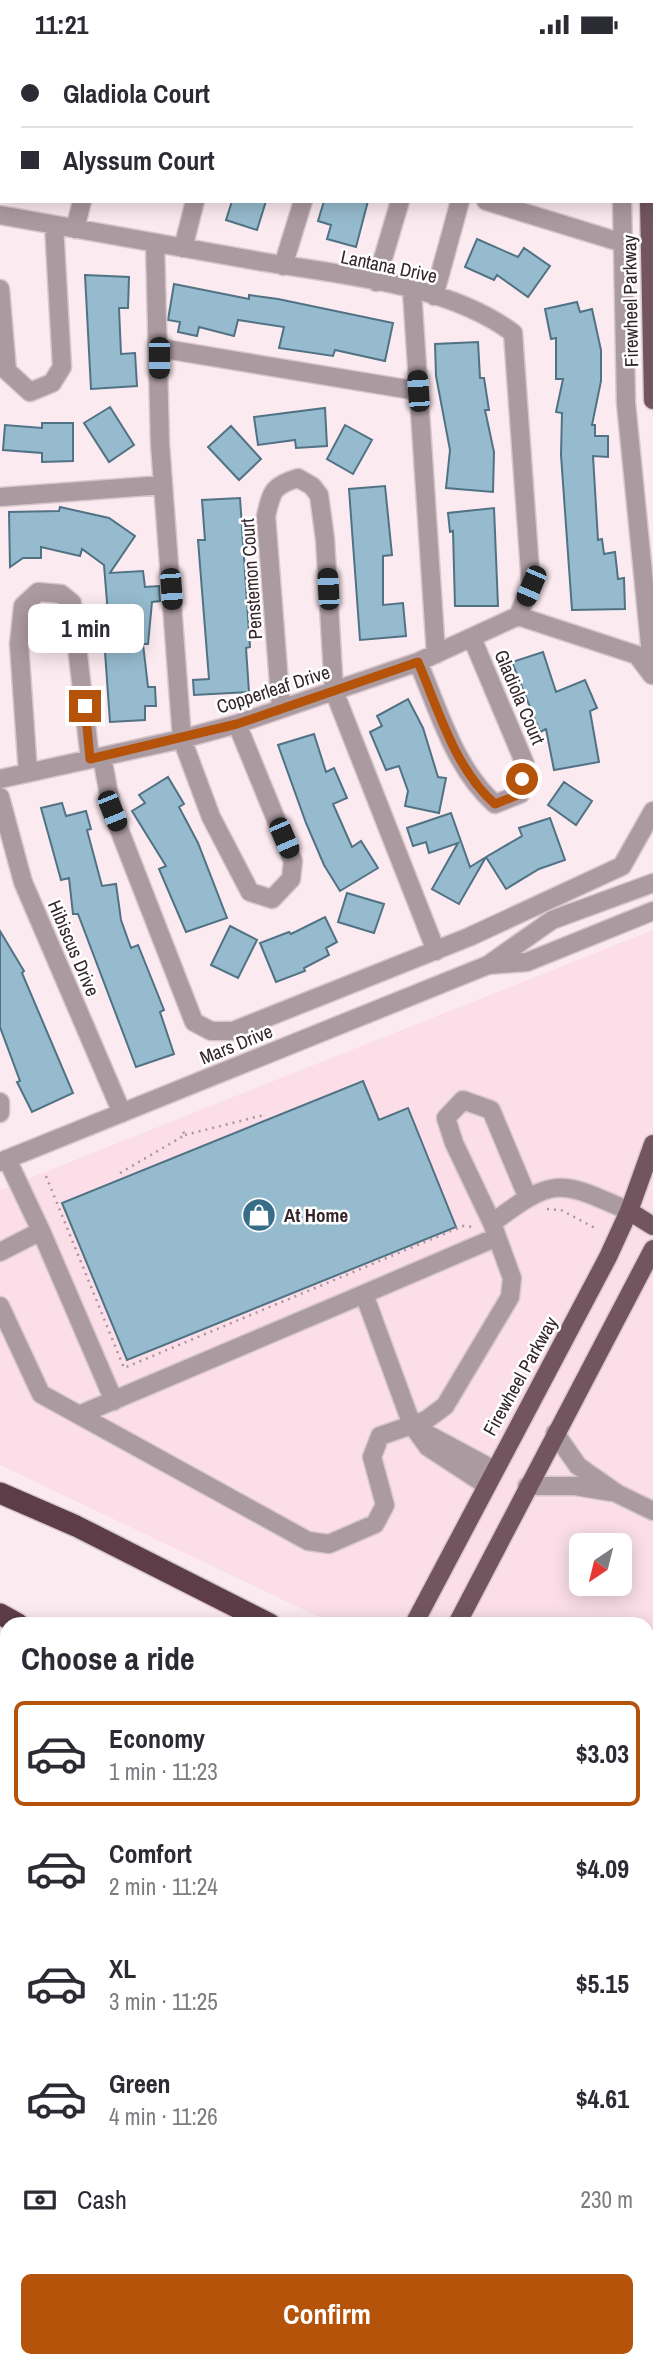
<!DOCTYPE html>
<html lang="en">
<head>
<meta charset="utf-8">
<style>
  body { margin:0; font-family:"Archivo Narrow",sans-serif; background:#f7f7f7; color:#2b2b33; height:100vh; display:flex; flex-direction:column; font-size:26px; white-space:nowrap }
  * { box-sizing:border-box; margin:0 }
  p { font-size:23px; color:#7c7c81 }
  .icon { flex:none; width:38px; height:38px; fill:none; stroke:currentColor; stroke-width:2; stroke-linecap:round; stroke-linejoin:round }
  .map { position:relative; flex:1; overflow:hidden }
  .side { position:absolute; left:0px; top:1568px; width:654px; height:751px; display:flex; flex-direction:column; background:#fff; border-radius:21px 21px 0 0; box-shadow:0 4px 18px #0003 }
  .side>* { flex:none }
  .guide { position:absolute; left:0px; top:0px; width:654px; height:154px; box-shadow:0 4px 18px #0003; display:grid; align-content:center; height:154px; padding:0 21px; background:#fff }
  .needle { width:46px; rotate:215deg }
  .controls { position:absolute; left:569px; top:1484px; display:grid; gap:14px }
  .controls a { display:grid; place-items:center; width:63px; height:63px; border-radius:10px; background:#fff; box-shadow:0 4px 18px #0003; font-size:35px }
  .end { position:absolute; width:32px; height:32px; margin:-16px; border:9px solid #b45309; background:#fff; box-shadow:0 0 0 4px #fff }
  .from { border-radius:50% }
  .bubble { position:absolute; height:49px; border-radius:10px; background:#fff; box-shadow:0 4px 18px #0003; font-size:23px; font-weight:800; line-height:49px; text-align:center }
  .car { position:absolute; width:21px; height:42px; margin:-21px -10px; border-radius:9px; box-shadow:0 0 5px 2px #0007; background:linear-gradient(#222 24%,#8ab4d8 0 40%,#222 0 76%,#8ab4d8 0 86%,#222 0) }
  .guide b { display:flex; align-items:center; gap:24px; height:66px; font-size:26px }
  .guide b+b { border-top:2px solid #e1e1e2 }
  .guide i { width:18px; height:18px; background:#2b2b33 }
  ul { padding:0; list-style:none }
  li { display:flex; align-items:center; gap:21px; height:105px; margin:0 14px 10px; padding:0 7px; border:4px solid transparent; border-radius:10px }
  li div { flex:1 }
  li b { display:block; font-size:26px }
  li em { font-style:normal; font-weight:800 }
  li.active { border-color:#b45309 }
  li>.icon { width:63px; height:63px; stroke-width:1.5 }
  h2 { padding:0 21px; font-size:32px; line-height:84px }
  .pay { display:flex; align-items:center; gap:18px; height:77px; padding:0 21px; font-size:26px }
  .pay p { margin-inline-start:auto }
  .action { display:flex; gap:14px; margin-top:auto; padding:14px 21px }
  .action a { flex:1; height:80px; border-radius:10px; background:#b45309; color:#fff; font-size:28px; font-weight:800; line-height:80px; text-align:center }
  .status { display:flex; justify-content:space-between; align-items:center; height:49px; padding:0 35px; background:#fff; direction:ltr }
  .status svg { height:19px; fill:currentColor }
  .map>svg:first-child { display:block }
  .built { fill:#fbdee7; fill-rule:evenodd }
  .building { fill:#96bbce; stroke:#507284; stroke-width:2 }
  .lines { fill:none; stroke-linecap:round; stroke-linejoin:round }
  .minor-casing { stroke:#d7c7cc; stroke-width:21 }
  .major-casing { stroke:#d7c7cc; stroke-width:21 }
  .highway-casing { stroke:#d7c7cc; stroke-width:24 }
  .path { stroke:#a9989d; stroke-width:2.5; stroke-dasharray:2 5; stroke-linecap:butt }
  .minor { stroke:#ab9aa0; stroke-width:18 }
  .major { stroke:#72555f; stroke-width:18 }
  .highway { stroke:#5d3d48; stroke-width:21 }
  .route { stroke:#b45309; stroke-width:9 }
  .labels { text-anchor:middle; stroke-width:5; stroke-linejoin:round; paint-order:stroke }
  .street-label { font-size:19px; fill:#34252a; stroke:#fff }
  .poi-label { font-size:19px; font-weight:bold; fill:#34252a; stroke:#fff; text-anchor:start }
</style>
</head>
<body>
<div class="status"><b>11:21</b><svg viewBox="0 0 49 12"><path d="M0 12V9h3v3zM5 12V6h3v6zM10 12V3h3v9zM15 12V0h3v12zM26 1h20v11H26zM47 4h2v5h-2z"/></svg></div>
<div class="map">
<svg width="653" height="2318" viewBox="0 0 653 2318">
  <rect width="100%" height="100%" fill="#fbeaef"/>
  <path class="built" d="M653 881V1726L648 1724V1575H334L0 1416V1141ZM581 1496H620V1535H581Z
    M648 2215 653 2219V2318H0V2313L7 2311 648 2312Z"/>
  <path class="building" d="M232 152H266L257 181 226 171Z
    M324 152H368L356 198 327 190 331 176 318 172Z
    M477 190 518 208 524 199 550 217 528 248 497 226 494 231 465 218Z
    M85 226 129 228 128 259H119L121 305 135 304 137 337 91 340Z
    M174 235 249 250V246L278 250 393 274 385 312 335 301 333 307 279 299 284 278 238 271 234 287 199 278 197 287 178 283 180 273 168 271Z
    M577 253 580 263 592 260 601 301V332L592 376H595V387H608V408L593 407 598 491 602 490 604 505 615 503 618 530 624 529 625 560 572 561 561 406 562 364 556 363 563 330H556V289L551 290 545 260Z
    M478 293 480 329H484L489 361H485L494 403 493 443 446 439 450 401 436 327 435 295Z
    M110 358 134 396 109 413 84 374Z
    M325 359 327 397 296 399 295 391 258 396 254 368Z
    M42 374H73V412L42 413V404L3 401 5 376 42 379Z
    M345 376 372 391 353 425 327 410Z
    M231 377 261 410 239 431 208 398Z
    M385 437 392 506 383 507V556L403 554 406 587 360 591 349 440Z
    M240 449 250 598 246 599 249 643 194 646 193 631 209 630 198 491H205L202 451Z
    M60 458 109 469 135 487 110 524 143 522 145 538 159 537 160 552 152 553 148 595H143L148 638H155L156 657H145V671L110 673 104 589 107 553 104 516 82 500 80 507 41 498V509H23L10 518 9 463 59 462Z
    M494 459 498 557H455L453 482 450 483 448 464Z
    M543 603 556 643 585 631 597 659 590 662 599 713 554 721 546 680 540 683 512 613Z
    M408 650 423 679 438 728 446 729 439 764 405 757 408 742 399 717 386 721 370 683 382 677 377 667Z
    M314 685 326 723 334 719 347 749 333 755 352 798 361 792 378 819 340 842 324 816 306 774 278 696Z
    M168 728 184 755 179 758 198 794 227 869 186 883 159 820 166 817 132 762 145 754 139 746Z
    M564 733 592 752 576 776 548 756Z
    M62 754 66 767 86 762 91 780 87 781 102 837 116 835 121 871 131 899 138 896 164 961 160 963 174 1005 136 1018 78 865H73L69 829 61 831 53 802 41 759Z
    M451 764 470 818 486 808 459 855 432 840 458 794 429 804 426 793 413 797 407 779Z
    M550 769 565 811 539 820 506 840 486 808 522 787 519 779Z
    M347 844 384 855 374 884 338 873Z
    M325 868 337 893 326 899 329 906 304 919 305 922 276 933 260 894 289 883 291 885Z
    M230 877 257 891 238 929 211 916Z
    M0 882 24 922 22 924 73 1044 32 1063 17 1033 20 1032 0 978Z
    M363 1032 379 1071 408 1059 456 1178 127 1311 62 1154Z"/>
  <g class="lines">
    <g class="minor-casing">
      <path id="minor" d="M474 0 478 2
        M124 2V0
        M238 2V0
        M347 2 348 0
        M454 2 458 0
        M623 2V0
        M0 60H2
        M486 152 623 194
        M622 152 626 354 653 625
        M0 166C86 182 172 197 258 212 339 226 447 234 513 284L531 536 518 567 418 613 237 675 182 690 0 730
        M75 180 82 152
        M155 194 160 395 182 690 211 768 250 843 272 850 291 830 293 812 237 675
        M183 199 195 152
        M283 217 303 152
        M376 233 400 152
        M0 240 7 322 30 343 52 334 62 318 54 176
        M412 242 436 605
        M434 247 460 152
        M159 299 418 342
        M0 448 163 436
        M518 567 637 606 652 626
        M418 613C439 662 455 720 495 755L520 745 525 715 472 589
        M281 660 266 467C272 442 272 437 298 429L312 437 319 446 325 490 334 642 436 902
        M102 708 112 762 194 973 211 982H233L469 888 622 817 653 762
        M28 724 19 595 23 557 38 543 61 545 72 554 90 710
        M0 748 23 833 122 1064
        M488 916 527 913 653 862
        M0 1053V1064
        M0 1113 488 916 552 871 653 834
        M492 1174 454 1094 446 1069 463 1051 491 1061 527 1147
        M41 1182 114 1352
        M0 1203 41 1182 7 1110
        M0 1257 41 1345 308 1492 329 1495 375 1475 385 1456 372 1408 380 1387 426 1371 445 1357 510 1248 512 1229 492 1174C555 1127 559 1131 629 1162
        M79 1366 364 1245
        M555 1384 578 1417 618 1445 653 1462
        M427 1385 494 1421
        M486 1436 428 1398 412 1376 364 1245 497 1188
        M527 1437H575L611 1443"/>
    </g>
    <g class="major-casing">
      <path id="major" d="M652 2V0
        M649 152 653 351
        M629 1162 653 1177
        M414 1575 608 1208 629 1162 653 1095
        M457 1575 653 1200
        M648 1775 653 1777
        M648 2168 653 2172
        M0 2203 7 2198
        M0 2255 7 2251"/>
    </g>
    <g class="highway-casing">
      <path id="highway" d="M0 1444 76 1477 270 1575
        M0 1565 18 1575
        M0 1672 7 1676
        M0 1823 7 1827
        M648 1911 653 1914
        M648 2014 653 2017
        M648 2140 653 2143"/>
    </g>
    <path class="path" d="M185 1086 264 1066
      M120 1124 185 1086 181 1079
      M46 1127 124 1319 463 1177 475 1178
      M547 1160 561 1161 595 1179"/>
    <use href="#minor" class="minor"/>
    <use href="#major" class="major"/>
    <use href="#highway" class="highway"/>
  </g>
  <g class="lines">
    <path class="route" d="M85 657 90 710 237 675 418 613C439 662 455 720 495 755L520 745 522 730"/>
  </g>
  <defs>
    <g id="shop-disc" transform="scale(1.75)"><circle r="9.5" fill="#366d88" stroke="#fff"/><path d="M-5-2.5h2.3a2.7 3.5 0 0 1 5.4 0H5L5.5 6h-11ZM-1.5-2.5h3a1.5 2.3 0 0 0-3 0Z" fill="#fff"/></g>
  </defs>
  <g fill-rule="evenodd">
    <use href="#shop-disc" x="259" y="1166"/>
  </g>
  <g class="labels">
    <g class="street-label">
      <text transform="translate(389 217) rotate(12)" y="7">Lantana Drive</text>
      <text transform="translate(630 252) rotate(-91)" y="7">Firewheel Parkway</text>
      <text transform="translate(251 530) rotate(-94)" y="7">Penstemon Court</text>
      <text transform="translate(273 640) rotate(-18)" y="7">Copperleaf Drive</text>
      <text transform="translate(520 648) rotate(67)" y="7">Gladiola Court</text>
      <text transform="translate(74 899) rotate(67)" y="7">Hibiscus Drive</text>
      <text transform="translate(236 995) rotate(-22)" y="7">Mars Drive</text>
      <text transform="translate(520 1327) rotate(-61)" y="7">Firewheel Parkway</text>
    </g>
    <g class="poi-label">
      <text x="284" y="1173">At Home</text>
    </g>
  </g>
</svg>
<div class="controls">
<a><svg class="needle" viewBox="-14 -14 28 28"><path d="M0-13l5 13h-10z" fill="#e53935"/><path d="M0 13l5-13h-10z" fill="#7c7c81"/></svg></a>
</div>
<i class="end from" style="left:522px;top:730px"></i>
<i class="end" style="left:85px;top:657px"></i>
<div class="bubble" style="left:28px;top:555px;width:116px">1 min</div>
<i class="car" style="left:159px;top:309px;rotate:180deg"></i>
<i class="car" style="left:418px;top:342px;rotate:356deg"></i>
<i class="car" style="left:531px;top:537px;rotate:203deg"></i>
<i class="car" style="left:171px;top:540px;rotate:176deg"></i>
<i class="car" style="left:328px;top:540px;rotate:357deg"></i>
<i class="car" style="left:112px;top:762px;rotate:158deg"></i>
<i class="car" style="left:284px;top:789px;rotate:157deg"></i>
<div class="guide">
<b><i class="from"></i>Gladiola Court</b>
<b><i></i>Alyssum Court</b>
</div>
<section class="side">
<h2>Choose a ride</h2>
<ul>
<li class="active"><svg class="icon" aria-label="car" viewBox="0 0 24 24"><path d="M5 17H2v-5l4-1 3-4h7l3 4 3 1v5h-3M9 17h6M6 11h13"/><circle cx="7" cy="17" r="2"/><circle cx="17" cy="17" r="2"/></svg><div><b>Economy</b><p>1 min · 11:23</p></div><em>$3.03</em></li>
<li><svg class="icon" aria-label="car" viewBox="0 0 24 24"><path d="M5 17H2v-5l4-1 3-4h7l3 4 3 1v5h-3M9 17h6M6 11h13"/><circle cx="7" cy="17" r="2"/><circle cx="17" cy="17" r="2"/></svg><div><b>Comfort</b><p>2 min · 11:24</p></div><em>$4.09</em></li>
<li><svg class="icon" aria-label="car" viewBox="0 0 24 24"><path d="M5 17H2v-5l4-1 3-4h7l3 4 3 1v5h-3M9 17h6M6 11h13"/><circle cx="7" cy="17" r="2"/><circle cx="17" cy="17" r="2"/></svg><div><b>XL</b><p>3 min · 11:25</p></div><em>$5.15</em></li>
<li><svg class="icon" aria-label="car" viewBox="0 0 24 24"><path d="M5 17H2v-5l4-1 3-4h7l3 4 3 1v5h-3M9 17h6M6 11h13"/><circle cx="7" cy="17" r="2"/><circle cx="17" cy="17" r="2"/></svg><div><b>Green</b><p>4 min · 11:26</p></div><em>$4.61</em></li>
</ul>
<div class="pay"><svg class="icon" aria-label="cash" viewBox="0 0 24 24"><path d="M3 7h18v10H3z"/><circle cx="12" cy="12" r="2"/></svg>Cash<p>230 m</p></div>
<div class="action"><a>Confirm</a></div>
</section>
</div>
</body>
</html>
